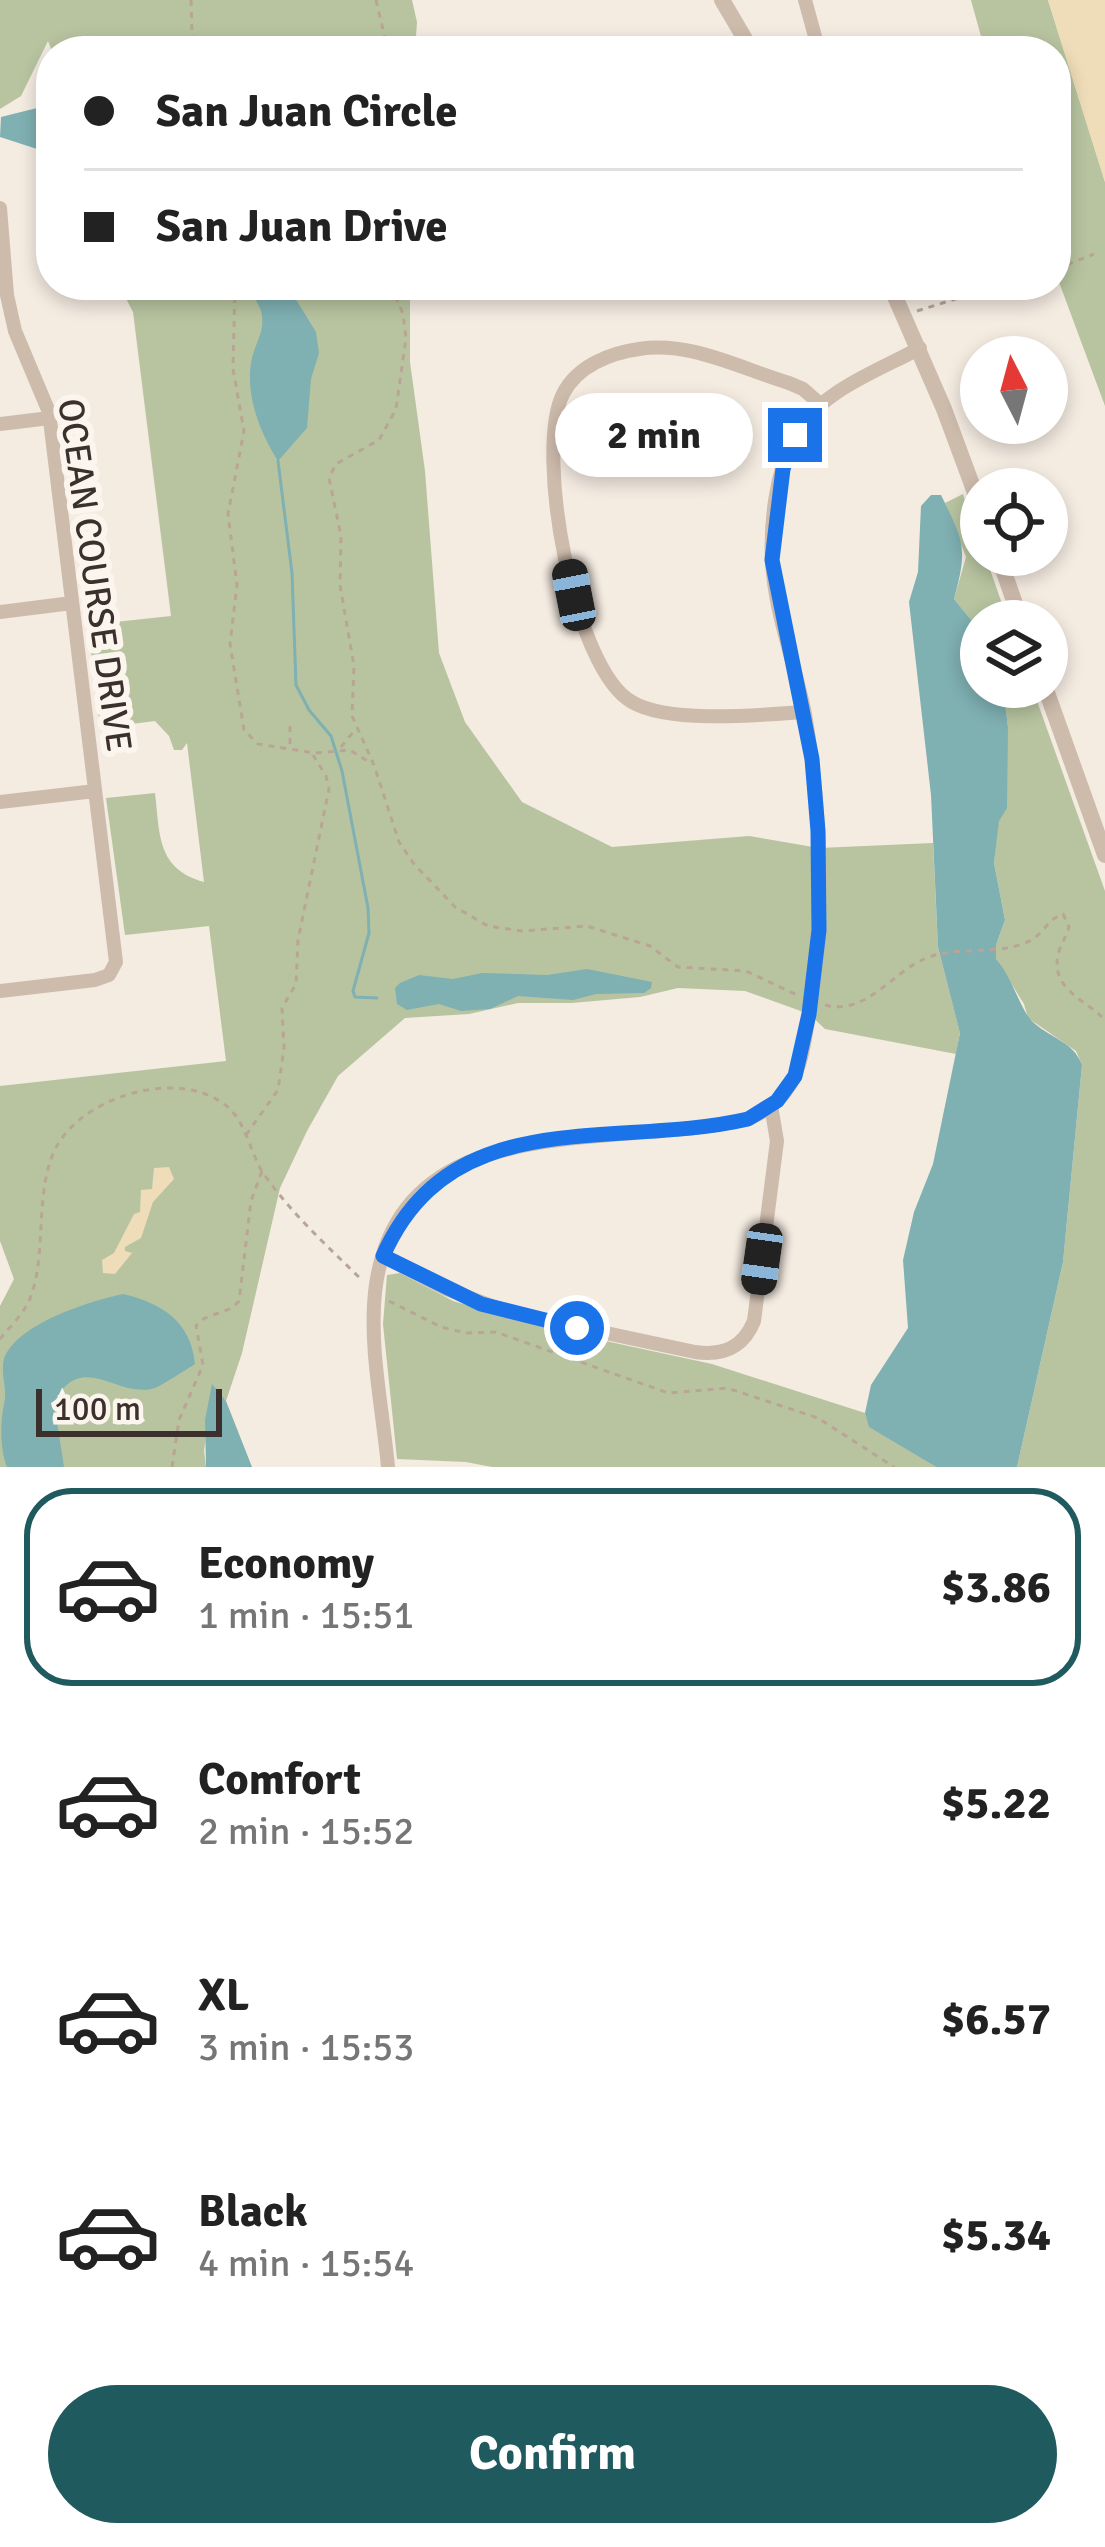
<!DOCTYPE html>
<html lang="en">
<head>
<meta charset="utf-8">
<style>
  body { margin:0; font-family:Signika,sans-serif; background:#f2f2f2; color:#222; height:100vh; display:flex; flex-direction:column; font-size:45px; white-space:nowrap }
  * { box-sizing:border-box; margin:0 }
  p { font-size:39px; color:#767676 }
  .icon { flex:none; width:66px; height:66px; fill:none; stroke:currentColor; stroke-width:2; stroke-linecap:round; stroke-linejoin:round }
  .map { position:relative; height:1467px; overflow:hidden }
  .sheet { display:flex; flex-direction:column; background:#fff; flex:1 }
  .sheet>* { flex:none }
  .guide { position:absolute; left:36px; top:36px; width:1035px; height:264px; border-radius:48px; box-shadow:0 6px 18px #0003; display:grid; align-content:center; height:264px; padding:0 48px; background:#fff }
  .needle { width:78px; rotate:354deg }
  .fabs { position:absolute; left:960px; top:336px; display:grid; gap:24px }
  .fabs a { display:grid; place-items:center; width:108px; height:108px; border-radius:50%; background:#fff; box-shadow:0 6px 18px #0003; font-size:60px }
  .scale { position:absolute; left:36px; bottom:30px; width:186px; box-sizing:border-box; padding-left:12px; border:6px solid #3b302b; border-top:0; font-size:33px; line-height:42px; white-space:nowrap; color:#3b302b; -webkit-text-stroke:9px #fbf5ee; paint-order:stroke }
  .end { position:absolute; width:54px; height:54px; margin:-27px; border:15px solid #1a73e8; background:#fff; box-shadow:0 0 0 6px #fff }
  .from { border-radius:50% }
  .bubble { position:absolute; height:84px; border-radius:42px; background:#fff; box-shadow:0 6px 18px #0003; font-size:39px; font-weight:700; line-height:84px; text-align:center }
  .car { position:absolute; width:36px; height:72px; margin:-36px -18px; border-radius:15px; box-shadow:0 0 9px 3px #0007; background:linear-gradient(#222 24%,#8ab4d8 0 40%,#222 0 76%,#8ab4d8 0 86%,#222 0) }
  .guide b { display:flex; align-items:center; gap:42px; height:114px; font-size:45px }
  .guide b+b { border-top:3px solid #e0e0e0 }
  .guide i { width:30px; height:30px; background:#222 }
  ul { padding:21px 0 0; list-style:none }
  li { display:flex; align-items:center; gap:36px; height:198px; margin:0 24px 18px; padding:0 24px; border:6px solid transparent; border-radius:48px }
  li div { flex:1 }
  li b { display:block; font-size:45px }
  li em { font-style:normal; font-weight:700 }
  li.on { border-color:#1f5a5e }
  li>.icon { width:108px; height:108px; stroke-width:1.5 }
  .cta { display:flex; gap:24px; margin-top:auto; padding:24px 48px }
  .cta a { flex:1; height:138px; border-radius:72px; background:#1f5a5e; color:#fff; font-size:48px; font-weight:700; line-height:138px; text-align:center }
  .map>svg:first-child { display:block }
  .green { fill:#b8c4a0 }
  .sand { fill:#efdcb8 }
  .water { fill:#7fb0b2 }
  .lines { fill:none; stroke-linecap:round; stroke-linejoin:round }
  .stream { stroke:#7fb0b2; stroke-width:3 }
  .path { stroke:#b9a596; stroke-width:3; stroke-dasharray:6 6; stroke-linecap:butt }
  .minor { stroke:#cdbbac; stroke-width:14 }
  .tertiary { stroke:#cdbbac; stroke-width:16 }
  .route { stroke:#1a73e8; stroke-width:15 }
  .labels { text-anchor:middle; stroke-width:12; stroke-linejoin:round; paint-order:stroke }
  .street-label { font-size:36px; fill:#3b302b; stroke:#fbf5ee }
</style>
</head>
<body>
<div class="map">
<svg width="1105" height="1467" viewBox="0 0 1105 1467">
  <rect width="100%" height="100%" fill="#f4ebe1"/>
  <path class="green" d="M0 0H412L417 22 415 51H52L48 41 21 96 0 109Z
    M971 0H1048L1105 182V406L1056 274V51H985Z
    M119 285H410V362L425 471 439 653 465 722 522 802 612 847 749 836 819 848 933 843 938 947 960 1032 956 1054 825 1029 809 1014 745 991 678 988 640 997 572 1003H518L469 1014 405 1018 338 1076 307 1131 280 1188 242 1353 226 1401 213 1386 204 1451 206 1467H0V1306L14 1279 0 1241V1086L226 1061 209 926 125 935 106 798 155 793C160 835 157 869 204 882L187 743 182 750H174L169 736 155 721 100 728 88 625 171 616 133 312Z
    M963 494 981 555H985L1008 621H981V632L954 599 966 557 945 503Z
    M1003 687H1032L1105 891V1467H1017L1063 1262 1082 1065 1076 1051 1028 1018 1024 1004 996 959V945L1005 920 994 863 1008 727Z
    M400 1273 453 1301 550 1329 712 1364 865 1413 870 1427 936 1467H492L466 1462 397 1459 383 1324 387 1275Z"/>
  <path class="sand" d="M1048 0H1105V182Z
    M169 1167 174 1179 153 1202 141 1238 125 1247V1251L132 1253 115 1274 103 1273 102 1260 114 1253 134 1214 140 1212 141 1190 152 1189 154 1168Z"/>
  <path class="water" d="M41 107 51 109V155H42L37 149 0 137 1 117Z
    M247 285H287L316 332 319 353 311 379 307 428 278 461C260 433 244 393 252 358 256 341 266 330 261 311 258 302 251 293 247 285Z
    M931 495H941C964 542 968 548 954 599L981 632V687H1003L1008 727 1007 808 999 821 994 863 1005 920 996 945V959C1012 977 1020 1008 1031 1020 1048 1038 1073 1040 1082 1065L1063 1262 1017 1467H936L869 1427 865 1413 871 1385 908 1328 903 1260 914 1212 933 1164 960 1033 938 947 931 795 909 602 918 572 921 506Z
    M587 969 652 982 651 988 644 993 596 994 573 1000 518 996 490 1009 461 1011 439 1004 407 1010 397 1004 395 988 400 983 419 975 453 979 482 973 547 975Z
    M123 1294C161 1303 191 1321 195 1364 189 1368 159 1387 155 1388 118 1400 81 1348 54 1403L64 1467H7C0 1449 0 1424 4 1404 8 1389 0 1375 4 1359 16 1324 90 1301 123 1294Z
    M212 1384 226 1401 252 1467H206L205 1420Z"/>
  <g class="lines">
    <path class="stream" d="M278 461 292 573 296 685 309 710 331 736 342 771 368 908 369 933 353 991 355 997 377 998"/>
    <path class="path" d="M191 0 192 34 201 51
      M376 0 388 51
      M1056 269 1094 254
      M235 285 233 369 244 431 228 514 237 585 230 644 244 730 258 744 315 753 350 750 372 764
      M391 285 403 314 406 338 396 409 379 440 336 464 329 478 341 536 340 585 354 666 352 716 374 765 399 842 414 864 455 907 488 926 521 931 587 926 650 946 678 967 746 971 799 996
      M917 311 1000 285
      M290 726V747
      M341 747 354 731
      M825 1005C865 1016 892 973 924 959 956 945 996 956 1027 942 1043 936 1047 919 1063 914L1069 927C1066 937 1060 946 1058 955 1051 988 1083 999 1102 1017
      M246 1135 278 1090 284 1048 282 1008 296 984 298 940 329 789 326 776 313 755
      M389 1301 441 1327 466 1333 496 1332 668 1393 727 1388 818 1418 894 1467
      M0 1339C9 1328 21 1316 28 1303 47 1263 35 1204 51 1159 71 1098 180 1064 229 1108 246 1124 251 1154 263 1173 291 1213 327 1246 362 1280
      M172 1467 179 1420 203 1365 196 1326C207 1311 227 1316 239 1301L251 1201 262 1171"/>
    <path class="minor" d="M805 0 819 51
      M0 424 50 418
      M0 612 72 603
      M804 712C761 715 669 724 632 702 574 670 534 452 563 394 577 366 610 353 639 349 691 341 739 368 789 383L803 389 820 404
      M0 802 95 791
      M0 991 95 980 109 975 116 962 49 412 15 331 7 295 0 208
      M383 1256 446 1289 508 1312 695 1352C723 1356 743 1348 754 1321L777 1141 771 1106
      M388 1467C383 1411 369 1348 375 1292 397 1102 617 1151 748 1119 765 1112 780 1102 790 1085 802 1066 805 1038 809 1015 825 915 822 814 805 714 795 663 775 614 772 562 770 523 776 472 794 437 819 391 876 372 920 348"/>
    <path class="tertiary" d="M722 0 752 51
      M890 285 944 409 981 509
      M998 555 1021 621
      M1045 687 1105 855"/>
  </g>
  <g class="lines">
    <path class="route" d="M577 1328 481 1304 383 1256C451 1101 614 1150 748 1119L777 1101 795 1076 809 1014 819 930 818 831 812 759 772 560 783 469 795 435"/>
  </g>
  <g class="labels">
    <g class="street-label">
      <text transform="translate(96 575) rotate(82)" y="13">OCEAN COURSE DRIVE</text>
    </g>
  </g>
</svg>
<div class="fabs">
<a><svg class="needle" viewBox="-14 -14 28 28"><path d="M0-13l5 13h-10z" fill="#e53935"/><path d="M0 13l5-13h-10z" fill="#767676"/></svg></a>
<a><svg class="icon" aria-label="locate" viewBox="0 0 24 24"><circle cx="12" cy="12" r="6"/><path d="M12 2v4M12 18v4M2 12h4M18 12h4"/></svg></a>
<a><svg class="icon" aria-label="layers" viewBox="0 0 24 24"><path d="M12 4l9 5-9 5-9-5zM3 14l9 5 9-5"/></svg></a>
</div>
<div class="scale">100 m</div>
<i class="end from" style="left:577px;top:1328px"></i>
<i class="end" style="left:795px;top:435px"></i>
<div class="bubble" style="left:555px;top:393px;width:198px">2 min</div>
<i class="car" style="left:574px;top:595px;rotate:349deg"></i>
<i class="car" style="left:762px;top:1259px;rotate:188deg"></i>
<div class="guide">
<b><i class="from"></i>San Juan Circle</b>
<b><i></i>San Juan Drive</b>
</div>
</div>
<section class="sheet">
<ul>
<li class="on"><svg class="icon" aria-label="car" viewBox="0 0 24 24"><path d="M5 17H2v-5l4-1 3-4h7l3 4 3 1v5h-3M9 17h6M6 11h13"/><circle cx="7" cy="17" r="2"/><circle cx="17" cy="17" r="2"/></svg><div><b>Economy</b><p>1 min · 15:51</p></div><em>$3.86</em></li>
<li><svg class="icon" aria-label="car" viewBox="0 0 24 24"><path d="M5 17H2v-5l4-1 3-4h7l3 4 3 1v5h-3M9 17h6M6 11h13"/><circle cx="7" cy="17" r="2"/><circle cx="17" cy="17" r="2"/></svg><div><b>Comfort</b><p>2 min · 15:52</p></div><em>$5.22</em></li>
<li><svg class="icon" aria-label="car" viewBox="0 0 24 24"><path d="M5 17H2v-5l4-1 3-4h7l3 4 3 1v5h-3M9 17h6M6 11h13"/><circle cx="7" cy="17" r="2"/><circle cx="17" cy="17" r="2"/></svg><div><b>XL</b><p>3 min · 15:53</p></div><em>$6.57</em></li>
<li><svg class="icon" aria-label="car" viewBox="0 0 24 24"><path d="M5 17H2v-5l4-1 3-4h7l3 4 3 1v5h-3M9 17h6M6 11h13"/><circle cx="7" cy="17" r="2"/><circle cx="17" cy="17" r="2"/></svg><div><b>Black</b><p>4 min · 15:54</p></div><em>$5.34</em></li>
</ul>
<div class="cta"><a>Confirm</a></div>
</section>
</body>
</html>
